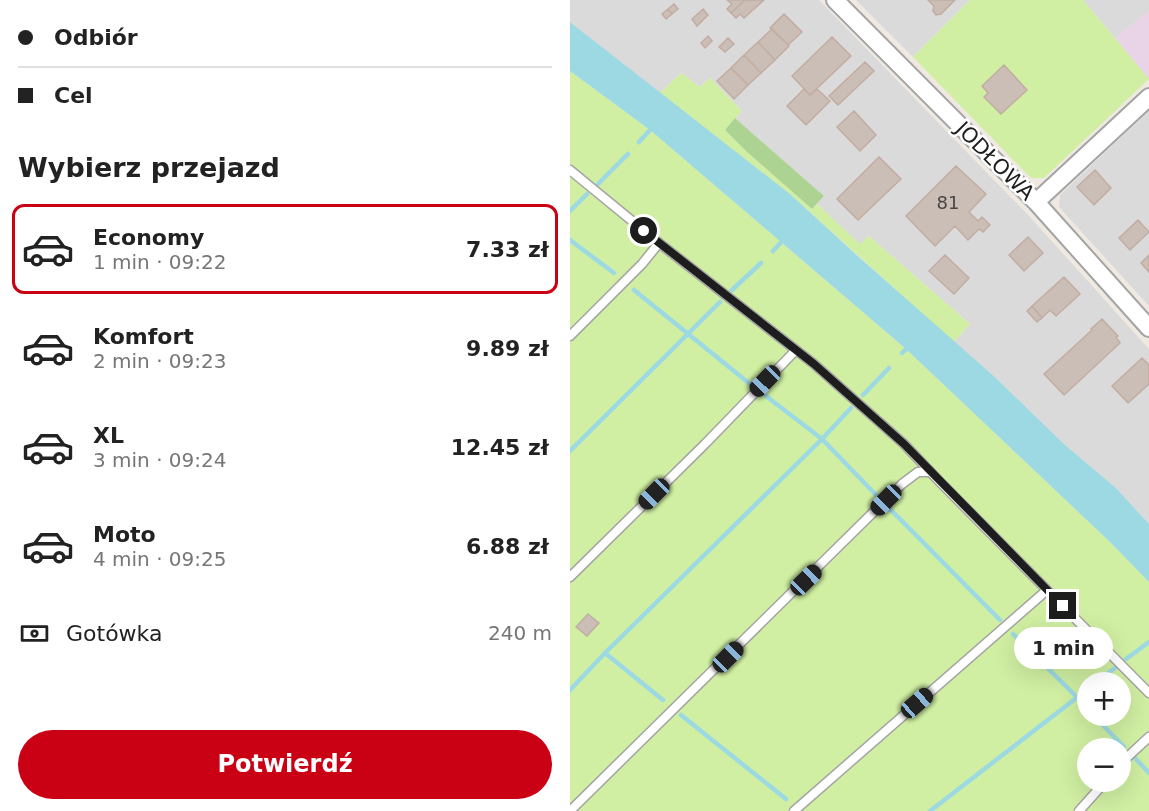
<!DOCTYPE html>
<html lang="pl">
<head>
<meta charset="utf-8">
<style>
  body { margin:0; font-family:"DejaVu Sans",sans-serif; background:#f6f6f6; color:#222; height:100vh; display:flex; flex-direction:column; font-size:22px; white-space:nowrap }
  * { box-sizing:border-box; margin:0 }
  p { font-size:20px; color:#767676 }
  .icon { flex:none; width:33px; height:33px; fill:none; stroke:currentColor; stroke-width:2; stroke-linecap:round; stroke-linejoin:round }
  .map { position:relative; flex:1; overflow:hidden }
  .sheet { display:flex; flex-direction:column; background:#fff; width:570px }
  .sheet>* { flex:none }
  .top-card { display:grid; align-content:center; height:132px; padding:0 18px; background:#fff }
  .buttons { position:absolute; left:507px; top:672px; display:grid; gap:12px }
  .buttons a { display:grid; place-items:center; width:54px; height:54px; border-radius:50%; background:#fff; box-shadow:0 6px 24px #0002; font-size:30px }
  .end { position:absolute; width:27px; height:27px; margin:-14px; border:8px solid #1d1d1d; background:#fff; box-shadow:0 0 0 3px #fff }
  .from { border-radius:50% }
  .bubble { position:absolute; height:42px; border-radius:21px; background:#fff; box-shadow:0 6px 24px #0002; font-size:20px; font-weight:700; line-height:42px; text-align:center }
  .car { position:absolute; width:18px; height:36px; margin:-18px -9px; border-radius:8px; box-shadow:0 0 4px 2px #0007; background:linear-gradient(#222 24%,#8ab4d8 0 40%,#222 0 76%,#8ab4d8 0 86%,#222 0) }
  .top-card b { display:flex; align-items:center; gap:21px; height:57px; font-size:22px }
  .top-card b+b { border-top:2px solid #e0e0e0 }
  .top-card i { width:15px; height:15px; background:#222 }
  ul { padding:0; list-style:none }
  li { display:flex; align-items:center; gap:18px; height:90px; margin:0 12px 9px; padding:0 6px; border:3px solid transparent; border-radius:12px }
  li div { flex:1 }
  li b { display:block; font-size:22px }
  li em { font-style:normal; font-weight:700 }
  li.on { border-color:#ca0015 }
  li>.icon { width:54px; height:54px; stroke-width:1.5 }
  h2 { padding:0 18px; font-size:27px; line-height:72px }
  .pay { display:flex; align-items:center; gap:15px; height:66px; padding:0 18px; font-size:22px }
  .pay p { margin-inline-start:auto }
  .primary-button { display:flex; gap:12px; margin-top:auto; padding:12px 18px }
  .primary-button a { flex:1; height:69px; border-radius:36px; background:#ca0015; color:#fff; font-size:24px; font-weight:700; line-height:69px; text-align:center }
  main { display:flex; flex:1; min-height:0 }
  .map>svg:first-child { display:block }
  .residential { fill:#dbdada }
  .industrial { fill:#e9d3e7 }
  .grass { fill:#d0efa2; fill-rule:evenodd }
  .forest { fill:#acd392 }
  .water { fill:#9dd9e2 }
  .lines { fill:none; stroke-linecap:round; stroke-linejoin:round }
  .stream { stroke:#9dd9e2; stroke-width:4.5 }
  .building { fill:#cbbeb7; stroke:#c2ada2; stroke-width:1.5 }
  .lane-casing { stroke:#a4a4a4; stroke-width:11 }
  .street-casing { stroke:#a4a4a4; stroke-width:20 }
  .lane { stroke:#fff; stroke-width:8 }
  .street { stroke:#fff; stroke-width:16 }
  .route { stroke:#1d1d1d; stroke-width:8 }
  .labels { text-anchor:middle; stroke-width:5; stroke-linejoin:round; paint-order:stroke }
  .number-label { font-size:18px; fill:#484544 }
  .street-label { font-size:21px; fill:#1d1d1d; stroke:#fff }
</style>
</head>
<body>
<main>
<section class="sheet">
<div class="top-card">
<b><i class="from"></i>Odbiór</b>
<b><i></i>Cel</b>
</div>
<h2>Wybierz przejazd</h2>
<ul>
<li class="on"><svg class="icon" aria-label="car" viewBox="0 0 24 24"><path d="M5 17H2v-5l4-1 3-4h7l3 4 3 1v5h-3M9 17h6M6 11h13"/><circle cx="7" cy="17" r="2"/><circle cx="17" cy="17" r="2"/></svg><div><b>Economy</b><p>1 min · 09:22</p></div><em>7.33 zł</em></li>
<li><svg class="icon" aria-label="car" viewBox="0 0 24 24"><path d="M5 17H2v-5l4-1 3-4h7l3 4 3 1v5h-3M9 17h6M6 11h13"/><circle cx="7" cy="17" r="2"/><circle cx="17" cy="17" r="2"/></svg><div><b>Komfort</b><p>2 min · 09:23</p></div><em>9.89 zł</em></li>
<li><svg class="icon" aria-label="car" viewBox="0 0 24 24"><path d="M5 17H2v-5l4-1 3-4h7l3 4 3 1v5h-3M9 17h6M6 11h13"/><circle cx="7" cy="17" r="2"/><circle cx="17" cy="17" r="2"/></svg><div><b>XL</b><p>3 min · 09:24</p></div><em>12.45 zł</em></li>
<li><svg class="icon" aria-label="car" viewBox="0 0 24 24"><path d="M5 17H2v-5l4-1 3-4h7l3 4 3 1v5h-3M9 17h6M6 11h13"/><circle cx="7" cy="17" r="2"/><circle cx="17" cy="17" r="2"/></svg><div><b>Moto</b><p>4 min · 09:25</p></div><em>6.88 zł</em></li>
</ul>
<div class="pay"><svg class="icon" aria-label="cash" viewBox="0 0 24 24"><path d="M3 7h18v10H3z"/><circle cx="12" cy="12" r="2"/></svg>Gotówka<p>240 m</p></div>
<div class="primary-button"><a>Potwierdź</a></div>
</section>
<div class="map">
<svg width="579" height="811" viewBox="0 0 579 811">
  <rect width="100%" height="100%" fill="#efe9e1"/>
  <path class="residential" d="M0 0H249L460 217 579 349V524L546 488 495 445 427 379 384 342 400 324 299 236 290 245 247 204 254 196 165 118 172 111 140 78 130 87 111 73 90 93 0 22Z
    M286 0H400L343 57Z
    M513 0H579V11L545 38Z
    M579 111V306L489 207 490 195Z"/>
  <path class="industrial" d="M579 11V79L545 38Z"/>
  <path class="grass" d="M400 0H513L579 79 474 178H461L343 57Z
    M0 71 80 130 336 349 540 542 579 582V811H0ZM518 682H550V716H518ZM518 748H550V782H518Z
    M111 73 130 87 140 78 172 111 155 130 176 151 242 209 247 204 290 244 299 236 400 324 384 342 220 194 90 93Z"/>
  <path class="forest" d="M165 118 254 196 242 209 176 151 155 130Z"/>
  <path class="water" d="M0 22 220 194 290 258 427 379 495 445 546 488 579 524V582L540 542 336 349 80 130 0 71Z"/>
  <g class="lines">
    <path class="stream" d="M69 142 80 130
      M28 184 58 154
      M0 211 17 194
      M0 240 44 273
      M203 251 212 241
      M64 290 180 384
      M162 290 191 263
      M332 353 336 349
      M293 395 319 368
      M196 396 252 439 309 498
      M0 451 150 302
      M319 508 430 620
      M443 634 518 708
      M35 653 93 700
      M556 659 579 642
      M526 682 545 668
      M0 690 35 653 252 439 281 408
      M111 715 216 799
      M524 716 554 747
      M566 759 579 773
      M360 811 518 689"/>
  </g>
  <path class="building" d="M157 0H175L161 13 157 9 162 4Z
    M175 0H194L174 18 170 14 166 18 161 13Z
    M358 0H385L371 14 366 15 363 11 364 6Z
    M104 4 108 9 102 14 98 9Z
    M98 9 102 14 96 19 92 14Z
    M133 9 138 15 127 26 122 19Z
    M214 14 232 32 218 45 200 28Z
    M202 29 219 46 205 60 188 42Z
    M138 36 142 41 135 48 131 43Z
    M262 37 281 56 240 95 222 76Z
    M158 38 164 44 155 52 149 47Z
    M188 42 205 60 191 73 174 55Z
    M174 55 191 73 178 85 161 68Z
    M295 62 304 71 268 105 259 96Z
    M434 65 457 90 431 114 414 97 418 93 412 86Z
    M161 68 178 85 164 99 147 81Z
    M234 89 240 95 247 89 260 101 236 125 217 106Z
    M284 111 306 135 290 151 267 127Z
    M309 157 331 179 288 220 267 199Z
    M386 166 416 194 399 212 408 221 412 217 420 225 413 232 409 229 398 240 385 226 365 246 336 216Z
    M525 170 541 188 524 205 507 187Z
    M568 220 579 232 560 250 549 238Z
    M458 237 473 253 454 271 439 255Z
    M375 255 399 278 384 294 359 271Z
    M579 255V272L571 263Z
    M494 277 510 294 486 316 480 310 472 318 462 306Z
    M462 306 472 318 467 322 457 311Z
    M532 319 548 336 546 337 550 343 494 395 474 374 522 330 521 329Z
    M572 358 579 365V384L558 403 542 386Z
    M18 614 29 623 17 636 6 627Z"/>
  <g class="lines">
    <g class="lane-casing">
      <path id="lane" d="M0 170 89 243 244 364 334 444 370 482 579 693
        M0 336 72 264 89 243
        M0 577 135 444 226 350
        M550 764 579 737
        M0 811 332 484 348 472H360
        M224 811 477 590
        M509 811 535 782"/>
    </g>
    <g class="street-casing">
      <path id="street" d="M265 0 466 202 579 328
        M466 202 579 97"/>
    </g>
    <use href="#lane" class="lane"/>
    <use href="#street" class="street"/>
  </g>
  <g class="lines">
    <path class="route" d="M74 231 244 364 334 444 493 606"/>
  </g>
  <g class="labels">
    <g class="number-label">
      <text x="378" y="209">81</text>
    </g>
    <g class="street-label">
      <text transform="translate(425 161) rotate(45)" y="7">JODŁOWA</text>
    </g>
  </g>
</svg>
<div class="buttons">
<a>+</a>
<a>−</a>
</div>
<i class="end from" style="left:74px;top:231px"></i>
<i class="end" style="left:493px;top:606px"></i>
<div class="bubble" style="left:444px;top:627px;width:99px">1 min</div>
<i class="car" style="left:195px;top:381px;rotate:224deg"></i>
<i class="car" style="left:84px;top:494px;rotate:225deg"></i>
<i class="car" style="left:316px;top:500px;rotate:225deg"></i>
<i class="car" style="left:236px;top:580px;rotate:46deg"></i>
<i class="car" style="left:158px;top:657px;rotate:45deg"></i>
<i class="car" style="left:347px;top:703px;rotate:49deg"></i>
</div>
</main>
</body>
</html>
